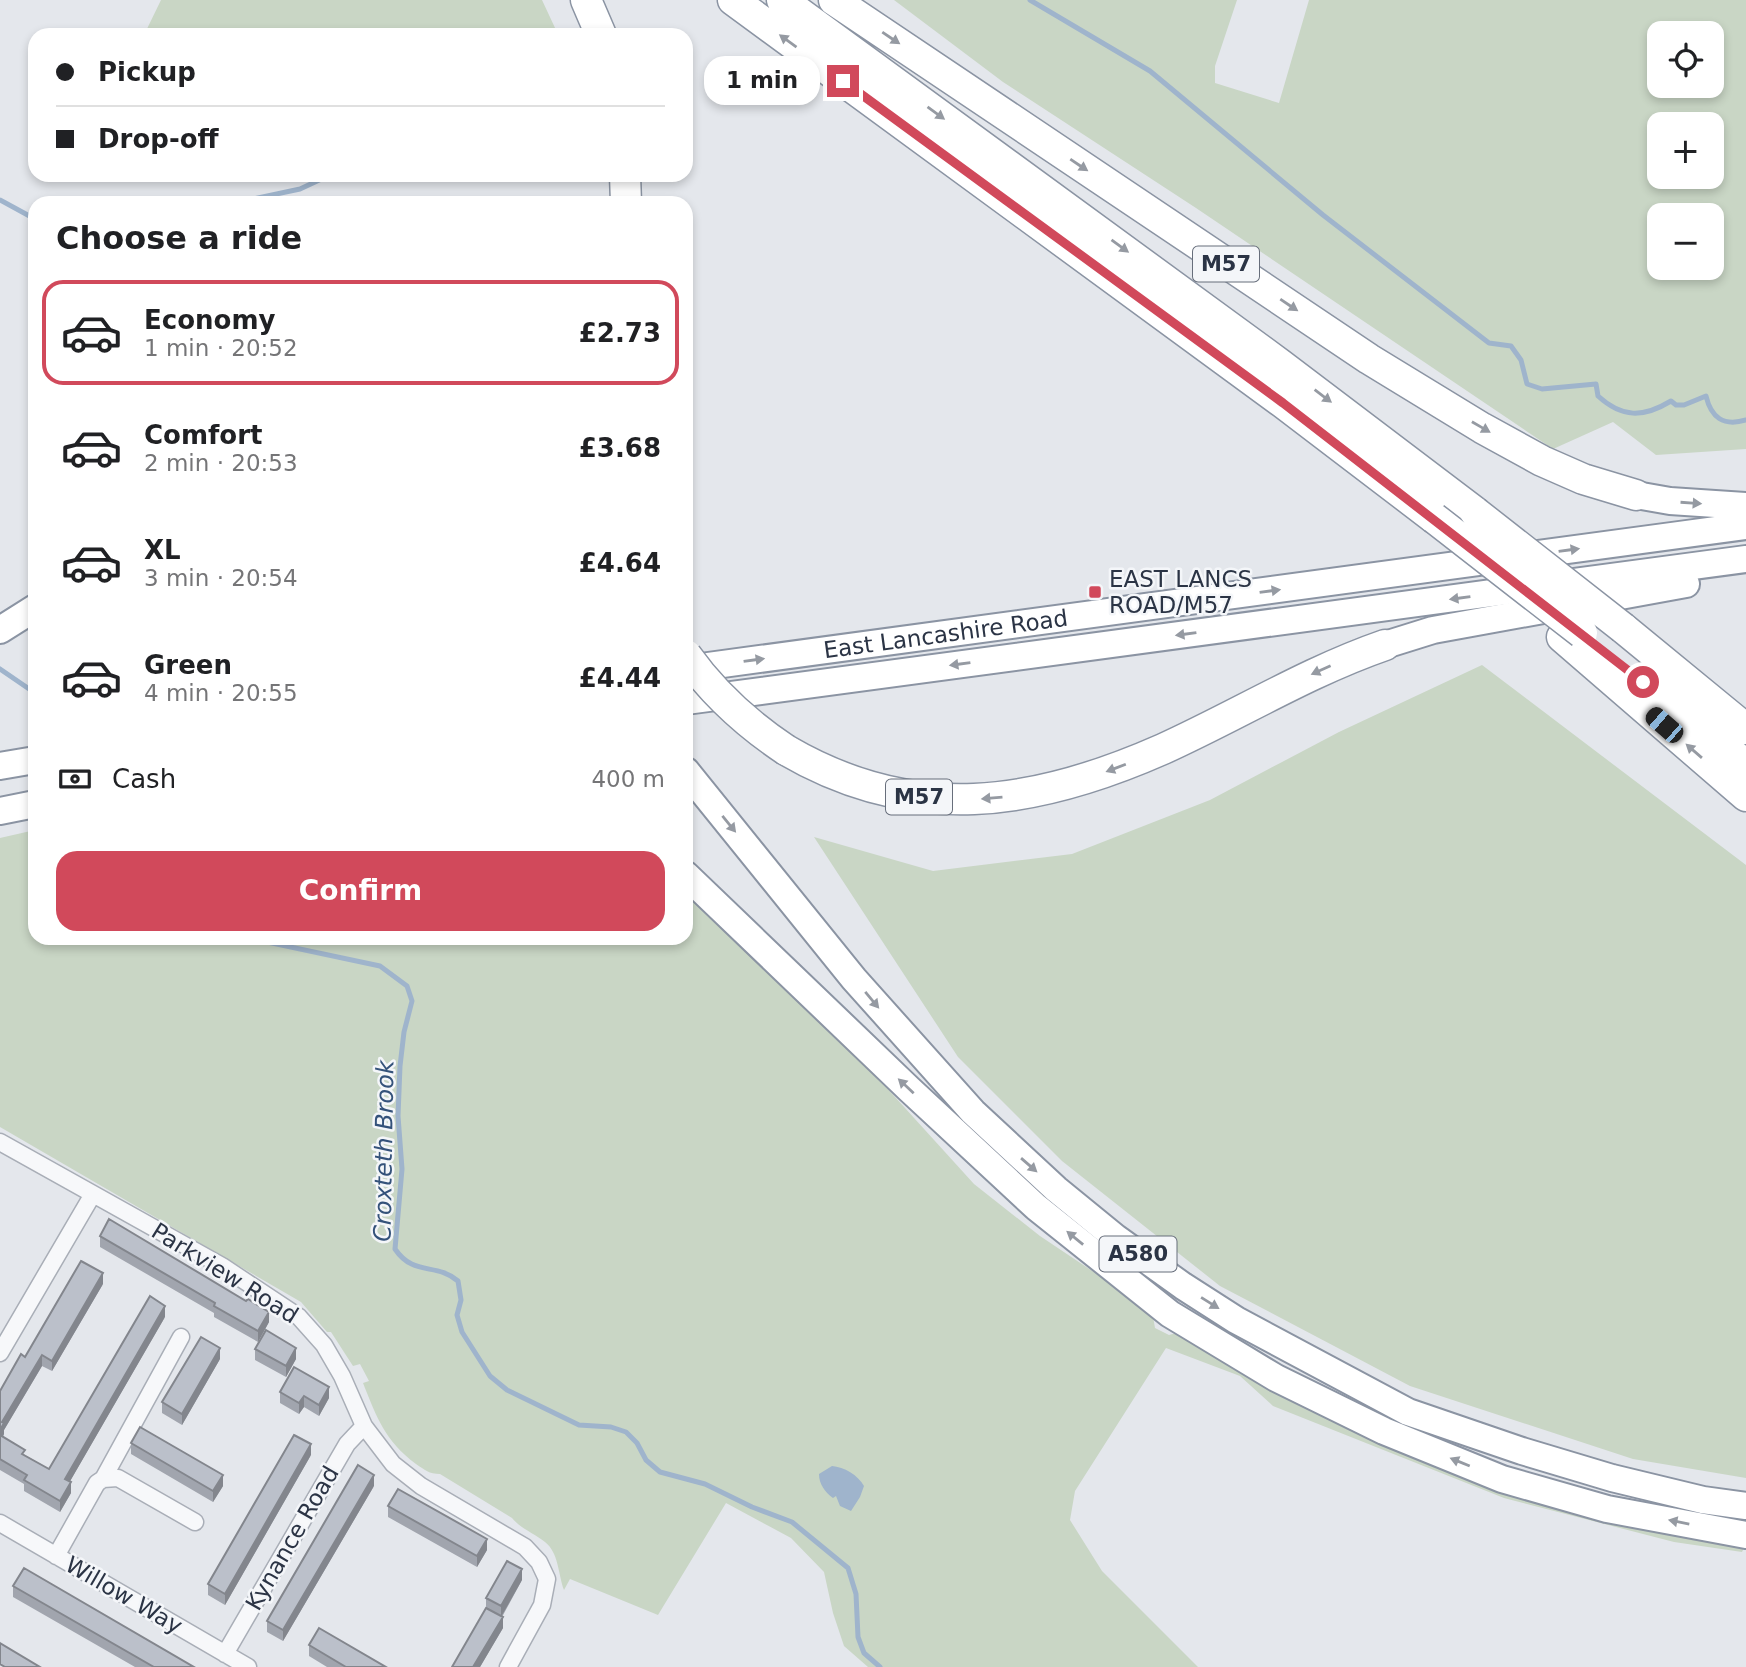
<!DOCTYPE html>
<html lang="en">
<head>
<meta charset="utf-8">
<style>
  body { margin:0; font-family:"DejaVu Sans",sans-serif; background:#f2f2f2; color:#202124; height:100vh; display:flex; flex-direction:column; font-size:26px; white-space:nowrap }
  * { box-sizing:border-box; margin:0 }
  p { font-size:23px; color:#757577 }
  .icon { flex:none; width:38px; height:38px; fill:none; stroke:currentColor; stroke-width:2; stroke-linecap:round; stroke-linejoin:round }
  .map { position:relative; flex:1; overflow:hidden }
  .panel { position:absolute; left:28px; top:196px; width:665px; height:749px; display:flex; flex-direction:column; background:#fff; border-radius:21px; box-shadow:0 4px 10px #0003 }
  .panel>* { flex:none }
  .guide { position:absolute; left:28px; top:28px; width:665px; height:154px; border-radius:21px; box-shadow:0 4px 10px #0003; display:grid; align-content:center; height:154px; padding:0 28px; background:#fff }
  .fabs { position:absolute; left:1647px; top:21px; display:grid; gap:14px }
  .fabs a { display:grid; place-items:center; width:77px; height:77px; border-radius:14px; background:#fff; box-shadow:0 4px 10px #0003; font-size:35px }
  .end { position:absolute; width:32px; height:32px; margin:-16px; border:9px solid #d1495b; background:#fff; box-shadow:0 0 0 4px #fff }
  .from { border-radius:50% }
  .bubble { position:absolute; height:49px; border-radius:21px; background:#fff; box-shadow:0 4px 10px #0003; font-size:23px; font-weight:800; line-height:49px; text-align:center }
  .car { position:absolute; width:21px; height:42px; margin:-21px -10px; border-radius:9px; box-shadow:0 0 5px 2px #0007; background:linear-gradient(#222 24%,#8ab4d8 0 40%,#222 0 76%,#8ab4d8 0 86%,#222 0) }
  .guide b { display:flex; align-items:center; gap:24px; height:66px; font-size:26px }
  .guide b+b { border-top:2px solid #e0e0e0 }
  .guide i { width:18px; height:18px; background:#202124 }
  ul { padding:0; list-style:none }
  li { display:flex; align-items:center; gap:21px; height:105px; margin:0 14px 10px; padding:0 14px; border:4px solid transparent; border-radius:21px }
  li div { flex:1 }
  li b { display:block; font-size:26px }
  li em { font-style:normal; font-weight:800 }
  li.active { border-color:#d1495b }
  li>.icon { width:63px; height:63px; stroke-width:1.5 }
  h2 { padding:0 28px; font-size:32px; line-height:84px }
  .pay { display:flex; align-items:center; gap:18px; height:77px; padding:0 28px; font-size:26px }
  .pay p { margin-inline-start:auto }
  .action { display:flex; gap:14px; margin-top:auto; padding:14px 28px }
  .action a { flex:1; height:80px; border-radius:21px; background:#d1495b; color:#fff; font-size:28px; font-weight:800; line-height:80px; text-align:center }
  .map>svg:first-child { display:block }
  .green { fill:#c9d6c5; fill-rule:evenodd }
  .water { fill:#9fb4cc }
  .lines { fill:none; stroke-linecap:round; stroke-linejoin:round }
  .stream { stroke:#9fb4cc; stroke-width:5 }
  .minor-casing { stroke:#a9aeb7; stroke-width:19 }
  .trunk-casing { stroke:#8b94a3; stroke-width:30 }
  .motorway-casing { stroke:#8b94a3; stroke-width:33 }
  .minor { stroke:#f7f8fa; stroke-width:16 }
  .trunk { stroke:#fff; stroke-width:26 }
  .motorway { stroke:#fff; stroke-width:30 }
  .motorway-bridge-casing { stroke:#8b94a3; stroke-width:33; stroke-linecap:butt }
  .motorway-bridge { stroke:#fff; stroke-width:30 }
  .wall { fill:#a1a5ae }
  .shaded-wall { fill:#83868d }
  .building { fill:#bbc0ca; stroke:#83868d; stroke-width:2 }
  .oneway { fill:#959aa2 }
  .route { stroke:#d1495b; stroke-width:9 }
  .poi-dot { fill:#d1495b; stroke:#f4f6f9; stroke-width:2.5 }
  .labels { text-anchor:middle; stroke-width:5; stroke-linejoin:round; paint-order:stroke }
  .shield { fill:#f4f6f9; stroke:#676e7b; stroke-width:2 }
  .shield-label { font-size:21px; font-weight:bold; fill:#2b3445 }
  .poi-label { font-size:23px; fill:#2b3445; stroke:#f4f6f9; text-anchor:start }
  .street-label { font-size:23px; fill:#2b3445; stroke:#f4f6f9 }
  .water-label { font-size:24px; font-style:italic; fill:#34527a; stroke:#f4f6f9 }
</style>
</head>
<body>
<div class="map">
<svg width="1746" height="1667" viewBox="0 0 1746 1667">
  <rect width="100%" height="100%" fill="#e4e7ec"/>
  <path class="green" d="M161 0H542L556 30 550 35H144Z
    M894 0H1237L1215 66V83L1279 103 1309 0H1746V449L1656 455 1613 422 1553 449 1196 208 1003 82ZM1659 33H1712V86H1659ZM1659 124H1712V177H1659ZM1659 215H1712V268H1659Z
    M1482 665 1746 865V1478L1633 1459 1410 1386 1220 1286 1062 1161 958 1057 814 837 933 871 1072 854 1210 800 1339 732Z
    M35 830V938H686V889L846 1043 974 1184 1040 1236 1152 1311 1155 1328 1169 1335 1184 1331 1283 1392 1744 1548 1742 1552 1674 1542 1504 1498 1273 1406 1240 1376 1166 1348 1075 1491 1070 1520 1102 1571 1198 1667H868L844 1646 833 1613 824 1572 791 1538 726 1503 658 1615 570 1579 564 1590C558 1574 559 1553 545 1542 534 1533 521 1529 512 1518L440 1474C429 1474 425 1470 416 1464 385 1441 377 1418 363 1383L369 1381 360 1364 353 1366 331 1332H327L301 1302 0 1127V838Z"/>
  <path class="water" d="M832 1466C844 1467 858 1475 864 1486L860 1497 851 1511 840 1506 836 1496 833 1498C825 1492 819 1484 819 1474Z"/>
  <g class="lines">
    <path class="stream" d="M1030 0 1150 71 1323 215 1489 343 1511 346 1521 360 1527 384 1542 389 1596 384 1598 396C1622 418 1643 418 1671 401L1676 405H1684L1706 396C1711 417 1723 427 1746 420
      M0 200 35 219
      M234 203 300 189 330 175
      M0 669 35 693
      M248 938 380 966 407 986 412 1001 404 1032 400 1066 398 1116 402 1169 395 1249C414 1277 436 1262 458 1281L461 1300 457 1315 462 1332 490 1376 507 1390 579 1425 611 1427 626 1432 637 1443 646 1460 660 1472 705 1484 752 1507 792 1522 848 1568 856 1594 858 1637 864 1653 880 1667"/>
    <g class="minor-casing">
      <path id="minor" d="M0 1142 222 1266 299 1317 324 1345 342 1376 364 1426 393 1464 421 1486 525 1547 539 1562 547 1579 542 1605 508 1667
        M0 1353 93 1194
        M103 1479 181 1337
        M0 1523 248 1667
        M56 1556 97 1483 103 1479 118 1478 195 1522
        M225 1654 347 1444 364 1426"/>
    </g>
    <g class="trunk-casing">
      <g id="trunk">
        <path d="M1636 495 1670 501 1746 506"/>
        <path d="M0 630 35 608"/>
        <path d="M1385 645 1433 630 1686 584"/>
        <path id="s1" d="M686 669 1746 526"/>
        <path d="M686 701 1746 559"/>
        <path d="M0 766 35 760"/>
        <path d="M686 771 854 979 973 1112 1056 1189 1116 1238 1183 1286 1236 1320 1408 1412 1522 1451 1612 1478 1703 1500 1746 1506"/>
        <path d="M0 811 35 804"/>
        <path d="M686 875 909 1089 1036 1207 1170 1314 1276 1378 1384 1431 1502 1479 1607 1509 1746 1535"/>
      </g>
    </g>
    <g class="motorway-casing">
      <path id="motorway" d="M586 0 601 35
        M733 0 1283 403 1434 518
        M782 0 1280 364 1475 512
        M834 0 1369 359 1482 428 1542 461 1583 479 1636 495
        M625 175 626 203
        M1623 628 1746 729
        M1562 637 1746 796
        M1654 690 1746 765
        M786 750C914 825 1034 806 1163 749 1238 715 1307 672 1385 645"/>
    </g>
    <use href="#minor" class="minor"/>
    <use href="#trunk" class="trunk"/>
    <use href="#motorway" class="motorway"/>
    <g class="motorway-bridge-casing">
      <path id="motorway-bridge" d="M1475 512 1623 628
        M1434 518 1582 633
        M686 655C713 693 747 724 786 750"/>
    </g>
    <use href="#motorway-bridge" class="motorway-bridge"/>
  </g>
  <path class="wall" d="M100 1236 246 1301 269 1322 258 1342 214 1317V1313L100 1247Z
    M103 1284 52 1371 42 1366 4 1430V1434L3 1437 25 1455 49 1469 165 1317 70 1481 71 1493 60 1512 24 1491V1484L0 1470V1391L25 1357Z
    M255 1349 296 1359 286 1377 255 1360Z
    M220 1359 182 1425 162 1413V1402Z
    M280 1392 329 1398 319 1416 304 1407 299 1414 280 1403Z
    M131 1443 223 1486 213 1502 131 1454Z
    M311 1455 225 1605 208 1595V1584Z
    M374 1486 283 1641 267 1632V1621Z
    M388 1506 487 1550 477 1567 388 1517Z
    M522 1580 502 1617 503 1628 480 1667H452L486 1608V1598Z
    M13 1586 194 1667H135L13 1597Z
    M309 1645 386 1667H327L309 1656Z"/>
  <path class="shaded-wall" d="M103 1273V1284L52 1371V1361Z
    M165 1306V1317L65 1490V1479Z
    M269 1312V1322L258 1342V1331Z
    M220 1348V1359L182 1425V1414Z
    M296 1348V1359L286 1377V1366Z
    M42 1355V1366L4 1430V1434L0 1441V1430L2 1422Z
    M329 1387V1398L319 1416V1405Z
    M304 1396V1407L299 1414V1403Z
    M311 1444V1455L225 1605V1594Z
    M223 1475V1486L213 1502V1491Z
    M374 1475V1486L283 1641V1630Z
    M71 1482V1493L60 1512V1501Z
    M487 1539V1550L477 1567V1556Z
    M522 1569V1580L501 1617V1606Z
    M503 1617V1628L480 1667H473Z"/>
  <path class="building" d="M109 1219 246 1301 248 1299 269 1312 258 1331 214 1306 215 1303 100 1236Z
    M81 1261 103 1273 52 1361 42 1355 2 1422 4 1423 0 1430V1391L21 1354 25 1357Z
    M150 1296 165 1306 65 1479 71 1482 60 1501 24 1480 27 1475 0 1459V1435L25 1450 22 1454 49 1469Z
    M266 1330 296 1348 286 1366 255 1349Z
    M201 1337 220 1348 182 1414 162 1402Z
    M294 1367 329 1387 319 1405 304 1396 299 1403 280 1392Z
    M140 1427 223 1475 213 1491 131 1443Z
    M294 1435 311 1444 225 1594 208 1584Z
    M358 1465 374 1475 283 1630 267 1621Z
    M398 1489 487 1539 477 1556 388 1506Z
    M507 1561 522 1569 501 1606 486 1598Z
    M24 1568 194 1667H154L13 1586Z
    M486 1608 503 1617 473 1667H452Z
    M319 1628 386 1667H346L309 1645Z
    M0 1643 40 1667H5L0 1664Z"/>
  <defs><path id="oneway-solid" d="M-6-.8H1V-3.2L6.5 0L1 3.2V.8H-6Z" transform="scale(1.75)"/></defs>
  <g class="oneway">
    <use href="#oneway-solid" transform="translate(891 38) rotate(34)"/>
    <use href="#oneway-solid" transform="translate(788 41) rotate(-144)"/>
    <use href="#oneway-solid" transform="translate(936 113) rotate(36)"/>
    <use href="#oneway-solid" transform="translate(1079 165) rotate(34)"/>
    <use href="#oneway-solid" transform="translate(1120 246) rotate(36)"/>
    <use href="#oneway-solid" transform="translate(1289 305) rotate(34)"/>
    <use href="#oneway-solid" transform="translate(1323 396) rotate(37)"/>
    <use href="#oneway-solid" transform="translate(1481 427) rotate(30)"/>
    <use href="#oneway-solid" transform="translate(1691 503) rotate(4)"/>
    <use href="#oneway-solid" transform="translate(1569 550) rotate(-8)"/>
    <use href="#oneway-solid" transform="translate(1270 591) rotate(-8)"/>
    <use href="#oneway-solid" transform="translate(1460 598) rotate(172)"/>
    <use href="#oneway-solid" transform="translate(1186 634) rotate(172)"/>
    <use href="#oneway-solid" transform="translate(754 660) rotate(-8)"/>
    <use href="#oneway-solid" transform="translate(960 664) rotate(172)"/>
    <use href="#oneway-solid" transform="translate(1321 670) rotate(156)"/>
    <use href="#oneway-solid" transform="translate(1694 751) rotate(-139)"/>
    <use href="#oneway-solid" transform="translate(1116 768) rotate(159)"/>
    <use href="#oneway-solid" transform="translate(992 798) rotate(175)"/>
    <use href="#oneway-solid" transform="translate(729 824) rotate(51)"/>
    <use href="#oneway-solid" transform="translate(872 1000) rotate(50)"/>
    <use href="#oneway-solid" transform="translate(906 1086) rotate(-137)"/>
    <use href="#oneway-solid" transform="translate(1029 1165) rotate(41)"/>
    <use href="#oneway-solid" transform="translate(1075 1238) rotate(-141)"/>
    <use href="#oneway-solid" transform="translate(1210 1303) rotate(32)"/>
    <use href="#oneway-solid" transform="translate(1460 1462) rotate(-158)"/>
    <use href="#oneway-solid" transform="translate(1679 1522) rotate(-169)"/>
  </g>
  <g class="lines">
    <path class="route" d="M843 81 1283 403 1643 682"/>
  </g>
  <rect class="poi-dot" x="1088" y="585" width="14" height="14" rx="3.5"/>
  <g class="labels">
    <g class="shield">
      <rect x="1193" y="246.5" width="66" height="35" rx="5"/>
      <rect x="886" y="779.5" width="66" height="35" rx="5"/>
      <rect x="1099.5" y="1236.5" width="77" height="35" rx="5"/>
    </g>
    <g class="shield-label">
      <text x="1226" y="271">M57</text>
      <text x="919" y="804">M57</text>
      <text x="1138" y="1261">A580</text>
    </g>
    <g class="poi-label">
      <text x="1109" y="587">EAST LANCS<tspan x="1109" dy="26">ROAD/M57</tspan></text>
    </g>
    <g class="street-label">
      <text dy="8" stroke="none"><textPath href="#s1" startOffset="262">East Lancashire Road</textPath></text>
      <text transform="translate(225 1273) rotate(32)" y="8">Parkview Road</text>
      <text transform="translate(292 1538) rotate(-60)" y="8">Kynance Road</text>
      <text transform="translate(124 1595) rotate(30)" y="8">Willow Way</text>
    </g>
    <g class="water-label">
      <text transform="translate(384 1151) rotate(-89)" y="8">Croxteth Brook</text>
    </g>
  </g>
</svg>
<div class="fabs">
<a><svg class="icon" aria-label="locate" viewBox="0 0 24 24"><circle cx="12" cy="12" r="6"/><path d="M12 2v4M12 18v4M2 12h4M18 12h4"/></svg></a>
<a>+</a>
<a>−</a>
</div>
<i class="end from" style="left:1643px;top:682px"></i>
<i class="end" style="left:843px;top:81px"></i>
<div class="bubble" style="left:704px;top:56px;width:116px">1 min</div>
<i class="car" style="left:1664px;top:725px;rotate:311deg"></i>
<div class="guide">
<b><i class="from"></i>Pickup</b>
<b><i></i>Drop-off</b>
</div>
<section class="panel">
<h2>Choose a ride</h2>
<ul>
<li class="active"><svg class="icon" aria-label="car" viewBox="0 0 24 24"><path d="M5 17H2v-5l4-1 3-4h7l3 4 3 1v5h-3M9 17h6M6 11h13"/><circle cx="7" cy="17" r="2"/><circle cx="17" cy="17" r="2"/></svg><div><b>Economy</b><p>1 min · 20:52</p></div><em>£2.73</em></li>
<li><svg class="icon" aria-label="car" viewBox="0 0 24 24"><path d="M5 17H2v-5l4-1 3-4h7l3 4 3 1v5h-3M9 17h6M6 11h13"/><circle cx="7" cy="17" r="2"/><circle cx="17" cy="17" r="2"/></svg><div><b>Comfort</b><p>2 min · 20:53</p></div><em>£3.68</em></li>
<li><svg class="icon" aria-label="car" viewBox="0 0 24 24"><path d="M5 17H2v-5l4-1 3-4h7l3 4 3 1v5h-3M9 17h6M6 11h13"/><circle cx="7" cy="17" r="2"/><circle cx="17" cy="17" r="2"/></svg><div><b>XL</b><p>3 min · 20:54</p></div><em>£4.64</em></li>
<li><svg class="icon" aria-label="car" viewBox="0 0 24 24"><path d="M5 17H2v-5l4-1 3-4h7l3 4 3 1v5h-3M9 17h6M6 11h13"/><circle cx="7" cy="17" r="2"/><circle cx="17" cy="17" r="2"/></svg><div><b>Green</b><p>4 min · 20:55</p></div><em>£4.44</em></li>
</ul>
<div class="pay"><svg class="icon" aria-label="cash" viewBox="0 0 24 24"><path d="M3 7h18v10H3z"/><circle cx="12" cy="12" r="2"/></svg>Cash<p>400 m</p></div>
<div class="action"><a>Confirm</a></div>
</section>
</div>
</body>
</html>
